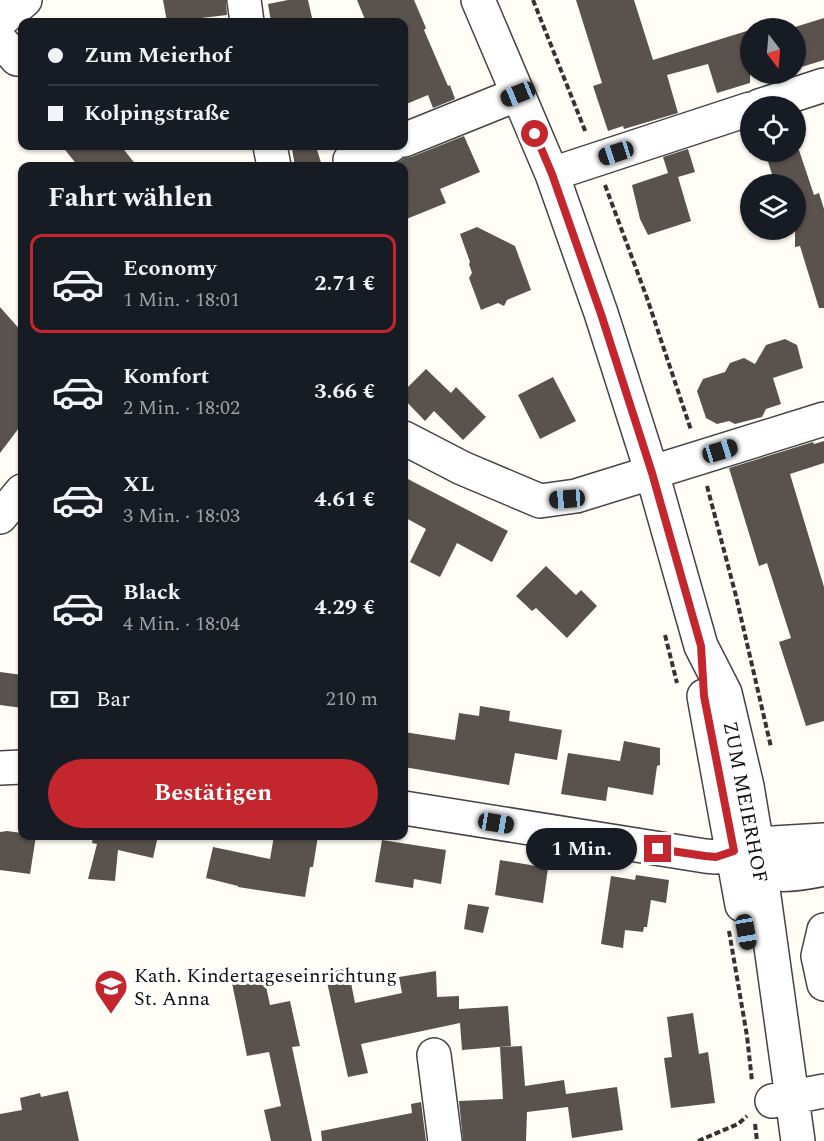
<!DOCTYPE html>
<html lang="de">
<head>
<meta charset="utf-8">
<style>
  body { margin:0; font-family:Spectral,serif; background:#242831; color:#f1f3f6; height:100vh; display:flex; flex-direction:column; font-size:22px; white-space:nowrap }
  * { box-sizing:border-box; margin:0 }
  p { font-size:20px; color:#9ea1a6 }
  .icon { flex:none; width:33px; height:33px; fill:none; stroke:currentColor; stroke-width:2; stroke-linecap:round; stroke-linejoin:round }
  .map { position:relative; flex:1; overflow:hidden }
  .details { position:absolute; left:18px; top:162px; width:390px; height:678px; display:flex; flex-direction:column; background:#171b24; border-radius:12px; box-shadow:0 2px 4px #0004 }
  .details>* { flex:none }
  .banner { position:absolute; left:18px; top:18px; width:390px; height:132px; border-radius:12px; box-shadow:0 2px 4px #0004; display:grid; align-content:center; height:132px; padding:0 30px; background:#171b24 }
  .needle { width:39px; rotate:164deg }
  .buttons { position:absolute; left:740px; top:18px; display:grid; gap:12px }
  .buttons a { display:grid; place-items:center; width:66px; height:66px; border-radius:50%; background:#171b24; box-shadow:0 2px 4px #0004; font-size:30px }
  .end { position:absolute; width:27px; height:27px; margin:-14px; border:8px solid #c4262e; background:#fff; box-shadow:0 0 0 3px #fff }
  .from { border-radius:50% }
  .bubble { position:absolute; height:42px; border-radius:21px; background:#171b24; box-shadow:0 2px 4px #0004; font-size:20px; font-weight:700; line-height:42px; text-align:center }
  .car { position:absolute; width:18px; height:36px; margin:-18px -9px; border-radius:8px; box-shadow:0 0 4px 2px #0007; background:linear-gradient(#222 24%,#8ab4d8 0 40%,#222 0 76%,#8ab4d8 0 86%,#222 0) }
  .banner b { display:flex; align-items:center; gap:21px; height:57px; font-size:22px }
  .banner b+b { border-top:2px solid #363941 }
  .banner i { width:15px; height:15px; background:#f1f3f6 }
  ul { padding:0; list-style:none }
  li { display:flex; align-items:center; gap:18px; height:99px; margin:0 12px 9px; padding:0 18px; border:3px solid transparent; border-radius:12px }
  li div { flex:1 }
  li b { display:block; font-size:22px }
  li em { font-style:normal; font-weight:700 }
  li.current { border-color:#c4262e }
  li>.icon { width:54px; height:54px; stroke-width:1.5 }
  h2 { padding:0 30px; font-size:27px; line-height:72px }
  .pay { display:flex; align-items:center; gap:15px; height:66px; padding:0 30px; font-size:22px }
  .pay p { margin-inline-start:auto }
  .button { display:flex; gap:12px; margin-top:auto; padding:12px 30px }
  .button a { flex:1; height:69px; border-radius:36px; background:#c4262e; color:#fff; font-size:24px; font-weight:700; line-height:69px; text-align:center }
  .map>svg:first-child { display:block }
  .building { fill:#5a524d }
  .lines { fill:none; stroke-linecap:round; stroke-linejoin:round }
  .minor-casing { stroke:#444; stroke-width:36 }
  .path { stroke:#333; stroke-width:4; stroke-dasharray:6 3; stroke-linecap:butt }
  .minor { stroke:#fff; stroke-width:33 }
  .route { stroke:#c4262e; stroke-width:8 }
  .labels { text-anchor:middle; stroke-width:6; stroke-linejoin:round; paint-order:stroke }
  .street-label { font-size:20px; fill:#111; stroke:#fff }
  .poi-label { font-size:20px; fill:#111; stroke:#fff; text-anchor:start }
</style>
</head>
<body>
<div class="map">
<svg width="824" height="1141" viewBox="0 0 824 1141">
  <rect width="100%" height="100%" fill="#fffdf5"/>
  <path class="building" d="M163 0H226L227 15 167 22Z
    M288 0H308L313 22H271L268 4Z
    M357 0H414L426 28 424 30 448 86 450 85 455 99 433 108 428 95 404 105V22H366Z
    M576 0H634L653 60 750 30V83L717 93 708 64 667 75 678 113 624 129 623 126 608 131 593 86 602 83Z
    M824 18V60L795 69V27Z
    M464 136 480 172 440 189 446 203 404 220V166H398L397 163 404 158 411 157Z
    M62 146H121L137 166H78Z
    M308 146H316L322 166H295L292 149Z
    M688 149 695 172 678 177 691 221 648 235 640 219 632 185 668 173 663 157Z
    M799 150 814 195 819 193 824 209V308H819L800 246 795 247V184H775L765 152Z
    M477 227 515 246 531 290 507 300 504 306 498 303 481 310 469 278 472 273 469 264 470 262 460 234Z
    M0 307 22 332V424L0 453Z
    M785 339 797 345 803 368 773 378 781 404 766 409 762 417 735 424 729 421 717 424 706 418 697 391 703 379 725 372 730 363 744 358 755 364 766 345Z
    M426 369 451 393 456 387 486 417 463 440 434 411 425 421 404 399V391Z
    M553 377 576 421 540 439 518 395Z
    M824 441V463L790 474 824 587V721L806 726 779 642 791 638 767 563 759 566 729 468 813 442 814 444Z
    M404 477 508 531 492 562 457 543 440 577 410 562 426 529 404 517Z
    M546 566 576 595 581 590 597 606 567 638 536 608 532 611 516 596Z
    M0 672 22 675V708L0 705Z
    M480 706 510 711 509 721 562 730 557 760 515 753 509 785 404 767V732L455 740 459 713 479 716Z
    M624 741 660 748V765L657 766 653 795 608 787 606 801 561 794 568 753 620 761Z
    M7 831 22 833V836H36L30 874 0 870V832Z
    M93 836H158L153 858 118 850 115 881 88 879 97 844 92 843Z
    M274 836H318L313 867H310L305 897 238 887V886L206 878 213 847 270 859Z
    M382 840 446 850 441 884 414 879 413 888 375 882Z
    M500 860 548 868 543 903 495 895Z
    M636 875 669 880 666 903 651 900 647 927H644L643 932 625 930 623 948 601 944 611 876 635 880Z
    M468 904 489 907 483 933 464 929Z
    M348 968 355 1003 402 993 399 977 436 971 437 997 459 996V1009L508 1006 511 1046 462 1050 460 1023 361 1044 368 1073 348 1077 325 973Z
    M263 972 270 1005 290 1001 300 1046 292 1047 312 1141H271L264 1110 281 1106 269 1052 247 1056 231 978Z
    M693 1013 699 1054 708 1052 715 1103 671 1108 664 1058 672 1057 667 1017Z
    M522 1046 525 1086 564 1080 566 1094 617 1087 623 1130 572 1138 568 1107 527 1112 526 1141H463L459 1101 503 1099 500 1047Z
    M68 1091 79 1141H0V1114L22 1110 20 1098 40 1093 41 1097Z
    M421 1102 426 1141H322L321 1131 412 1113 411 1104Z"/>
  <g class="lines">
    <g class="minor-casing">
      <path id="minor" d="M244 0 247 22
        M478 0 552 174 601 313 652 473 701 646 725 693 747 786 757 846 798 1141
        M0 21 25 0
        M0 40 17 59
        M759 106 824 85
        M404 140 518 94
        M270 146 274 166
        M350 160 390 146
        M552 174 750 109
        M404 438 462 468 540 501 576 496 824 419
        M0 517 22 491
        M704 696 742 905
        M0 768 22 767
        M404 808 705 856 716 857 773 843 824 840
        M740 867C772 877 792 876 824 869
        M824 930 818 956 824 984
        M434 1055 445 1141
        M772 1101 824 1091"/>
    </g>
    <path class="path" d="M533 0 586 133
      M605 185 647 298 691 430
      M707 486 736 596 771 747
      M665 635 677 683
      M729 931 747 1036 752 1081
      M755 1124 757 1141
      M698 1141 738 1124 747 1116"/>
    <use href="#minor" class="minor"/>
  </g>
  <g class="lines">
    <path class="route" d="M535 134 552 174 601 314 652 473 701 646 704 696 734 851 716 857 705 856 658 849"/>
  </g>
  <defs>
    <g id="school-pin" transform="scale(1.725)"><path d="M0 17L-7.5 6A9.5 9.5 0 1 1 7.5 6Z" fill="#c4262e" stroke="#fff"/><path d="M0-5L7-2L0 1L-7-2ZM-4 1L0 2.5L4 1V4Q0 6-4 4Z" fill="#fff"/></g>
  </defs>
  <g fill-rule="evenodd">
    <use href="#school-pin" x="111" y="986"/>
  </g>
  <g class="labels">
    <g class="street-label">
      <text transform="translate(746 802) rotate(79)" y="7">ZUM MEIERHOF</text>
    </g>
    <g class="poi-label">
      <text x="134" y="982">Kath. Kindertageseinrichtung<tspan x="134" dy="23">St. Anna</tspan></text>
    </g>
  </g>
</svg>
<div class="buttons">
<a><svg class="needle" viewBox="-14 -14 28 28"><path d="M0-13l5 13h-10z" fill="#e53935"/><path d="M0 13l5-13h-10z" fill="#9ea1a6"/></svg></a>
<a><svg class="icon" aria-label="locate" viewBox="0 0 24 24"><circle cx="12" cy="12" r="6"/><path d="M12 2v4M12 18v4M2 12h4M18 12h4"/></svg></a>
<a><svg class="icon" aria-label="layers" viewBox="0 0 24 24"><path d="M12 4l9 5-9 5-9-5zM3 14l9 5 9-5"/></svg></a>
</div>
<i class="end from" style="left:535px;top:134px"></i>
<i class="end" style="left:658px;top:849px"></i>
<div class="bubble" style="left:526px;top:828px;width:111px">1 Min.</div>
<i class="car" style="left:518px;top:94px;rotate:248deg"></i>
<i class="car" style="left:616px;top:153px;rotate:252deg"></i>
<i class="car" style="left:720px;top:451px;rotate:73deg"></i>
<i class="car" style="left:567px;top:499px;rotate:266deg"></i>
<i class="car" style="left:496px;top:823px;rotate:99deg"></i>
<i class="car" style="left:746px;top:932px;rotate:170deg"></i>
<div class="banner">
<b><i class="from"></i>Zum Meierhof</b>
<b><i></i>Kolpingstraße</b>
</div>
<section class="details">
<h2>Fahrt wählen</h2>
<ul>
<li class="current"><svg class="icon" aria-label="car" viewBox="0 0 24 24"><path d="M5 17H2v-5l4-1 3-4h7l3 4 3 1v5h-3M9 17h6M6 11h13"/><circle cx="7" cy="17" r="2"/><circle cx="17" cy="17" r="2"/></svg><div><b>Economy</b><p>1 Min. · 18:01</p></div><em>2.71 €</em></li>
<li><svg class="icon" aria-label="car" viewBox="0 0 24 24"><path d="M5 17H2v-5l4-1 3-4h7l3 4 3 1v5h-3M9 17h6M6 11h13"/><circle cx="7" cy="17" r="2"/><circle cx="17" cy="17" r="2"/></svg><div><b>Komfort</b><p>2 Min. · 18:02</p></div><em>3.66 €</em></li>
<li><svg class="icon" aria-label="car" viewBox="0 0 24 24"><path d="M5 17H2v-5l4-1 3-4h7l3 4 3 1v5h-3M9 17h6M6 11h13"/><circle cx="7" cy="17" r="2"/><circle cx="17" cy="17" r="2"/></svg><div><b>XL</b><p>3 Min. · 18:03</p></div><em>4.61 €</em></li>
<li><svg class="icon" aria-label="car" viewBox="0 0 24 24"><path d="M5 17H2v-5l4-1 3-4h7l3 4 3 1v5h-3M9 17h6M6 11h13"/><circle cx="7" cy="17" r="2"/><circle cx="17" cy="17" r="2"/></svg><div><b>Black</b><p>4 Min. · 18:04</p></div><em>4.29 €</em></li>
</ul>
<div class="pay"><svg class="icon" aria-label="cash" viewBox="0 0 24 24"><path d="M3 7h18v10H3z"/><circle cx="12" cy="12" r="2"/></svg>Bar<p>210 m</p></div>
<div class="button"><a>Bestätigen</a></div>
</section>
</div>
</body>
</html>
